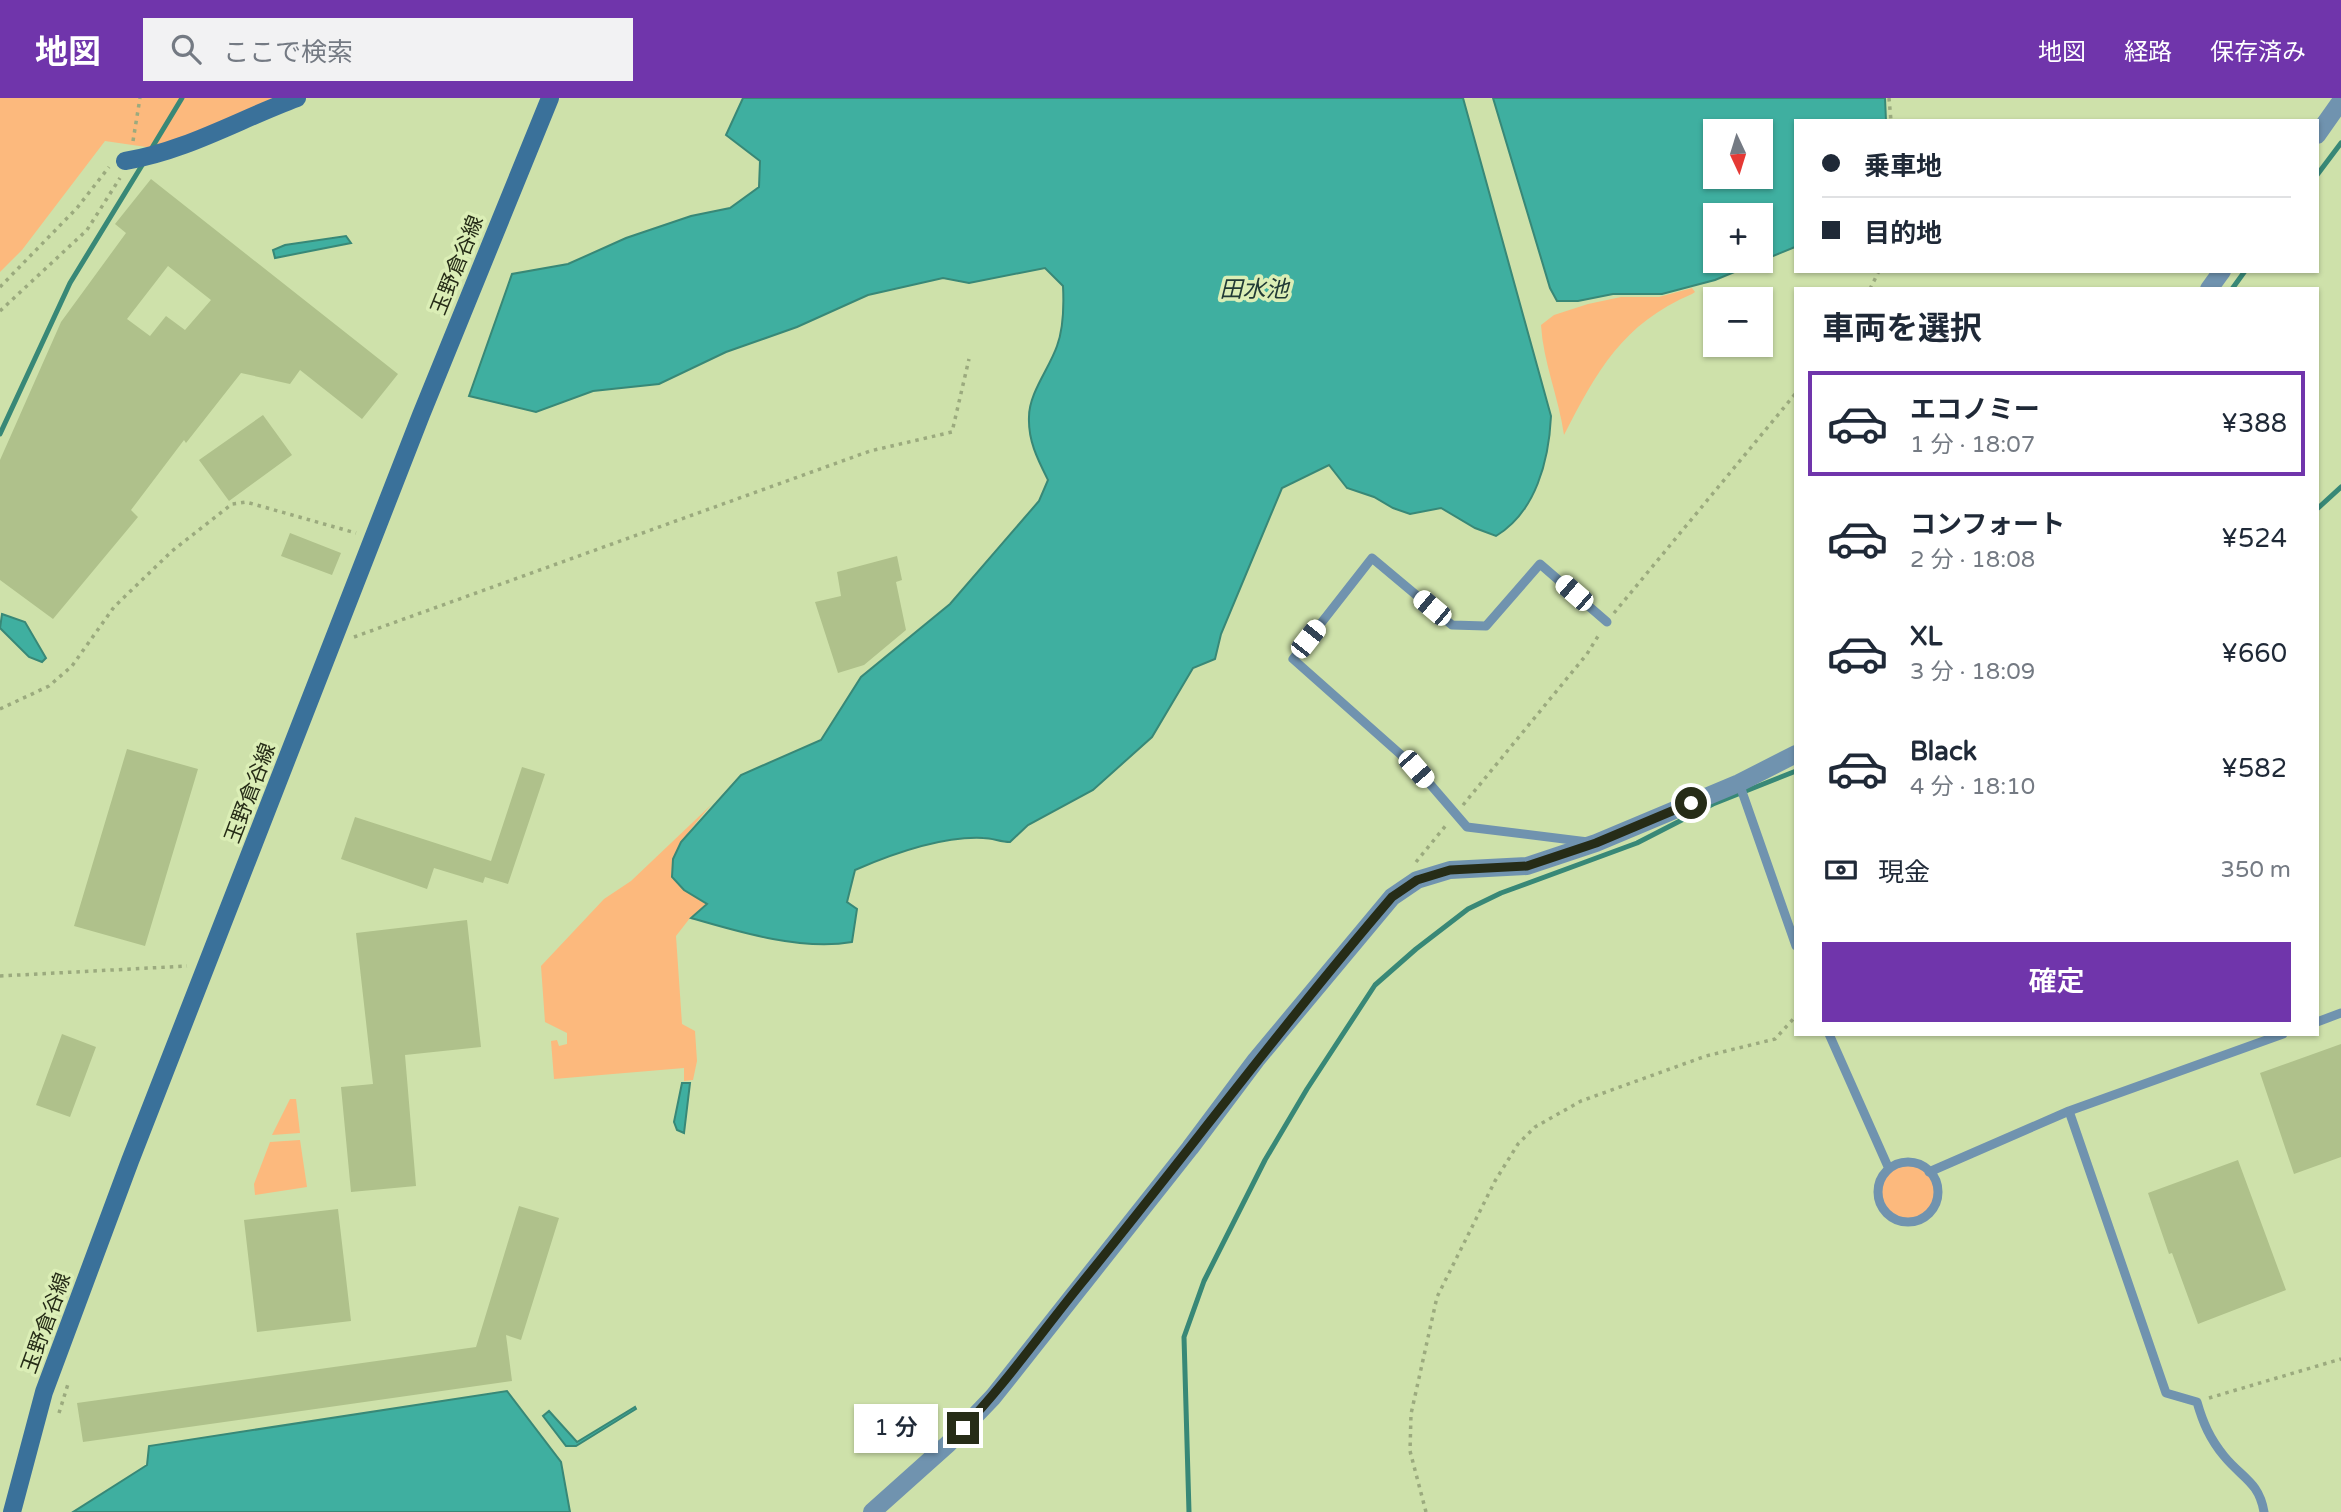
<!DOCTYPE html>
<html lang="ja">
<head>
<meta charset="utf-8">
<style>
  body { margin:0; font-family:"Varela Round","Noto Sans JP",sans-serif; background:#f2f2f3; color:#1f2937; height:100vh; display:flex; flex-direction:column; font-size:26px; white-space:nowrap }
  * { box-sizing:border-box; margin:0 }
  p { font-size:23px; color:#747a83 }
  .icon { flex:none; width:38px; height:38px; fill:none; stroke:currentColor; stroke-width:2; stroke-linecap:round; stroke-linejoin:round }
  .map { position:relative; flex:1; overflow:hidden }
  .sheet { position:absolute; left:1794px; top:189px; width:525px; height:749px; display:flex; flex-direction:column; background:#fff; border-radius:0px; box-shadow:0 2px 5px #0004 }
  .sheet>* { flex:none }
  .hud { position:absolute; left:1794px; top:21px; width:525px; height:154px; border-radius:0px; box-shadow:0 2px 5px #0004; display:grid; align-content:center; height:154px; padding:0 28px; background:#fff }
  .needle { width:46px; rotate:176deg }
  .controls { position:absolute; left:1703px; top:21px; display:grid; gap:14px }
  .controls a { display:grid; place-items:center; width:70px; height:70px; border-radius:0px; background:#fff; box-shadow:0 2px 5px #0004; font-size:35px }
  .end { position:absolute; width:32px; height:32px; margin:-16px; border:9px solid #262c17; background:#fff; box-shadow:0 0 0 4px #fff }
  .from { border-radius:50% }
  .bubble { position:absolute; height:49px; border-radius:0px; background:#fff; box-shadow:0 2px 5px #0004; font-size:23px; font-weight:600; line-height:49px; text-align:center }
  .car { position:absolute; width:21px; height:42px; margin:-21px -10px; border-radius:9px; box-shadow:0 0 5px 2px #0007; background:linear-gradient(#fff 24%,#345 0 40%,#fff 0 76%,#345 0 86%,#fff 0) }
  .hud b { display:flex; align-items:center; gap:24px; height:66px; font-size:26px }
  .hud b+b { border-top:2px solid #e0e1e3 }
  .hud i { width:18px; height:18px; background:#1f2937 }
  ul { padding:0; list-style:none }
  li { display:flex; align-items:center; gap:21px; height:105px; margin:0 14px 10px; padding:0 14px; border:4px solid transparent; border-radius:0px }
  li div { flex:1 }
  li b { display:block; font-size:26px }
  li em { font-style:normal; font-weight:600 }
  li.on { border-color:#7035ab }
  li>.icon { width:63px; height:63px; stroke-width:1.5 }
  h2 { padding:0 28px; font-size:32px; line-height:84px }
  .pay { display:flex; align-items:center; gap:18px; height:77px; padding:0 28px; font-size:26px }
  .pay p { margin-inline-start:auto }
  .action { display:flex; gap:14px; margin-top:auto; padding:14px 28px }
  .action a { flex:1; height:80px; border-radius:0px; background:#7035ab; color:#fff; font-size:28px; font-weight:600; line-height:80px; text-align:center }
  header { display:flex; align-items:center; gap:42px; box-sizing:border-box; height:98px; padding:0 35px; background:#7035ab; color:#fff }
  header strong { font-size:33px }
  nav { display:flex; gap:38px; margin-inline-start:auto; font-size:24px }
  .search { width:490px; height:63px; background:#f2f2f3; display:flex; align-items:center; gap:18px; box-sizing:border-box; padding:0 24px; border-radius:0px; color:#747a83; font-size:26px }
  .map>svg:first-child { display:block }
  .green { fill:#fcb97d }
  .water { fill:#3fafa0; stroke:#388877; stroke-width:2; fill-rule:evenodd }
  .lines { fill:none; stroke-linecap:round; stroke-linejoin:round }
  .stream { stroke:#388877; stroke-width:5 }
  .building { fill:#afc18b; fill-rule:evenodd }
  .path { stroke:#9baa7e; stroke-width:3.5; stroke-dasharray:3.5 5; stroke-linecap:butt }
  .service { stroke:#7093af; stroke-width:9 }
  .minor { stroke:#7093af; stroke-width:18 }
  .secondary { stroke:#3a719a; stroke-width:18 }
  .route { stroke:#262c17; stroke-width:9 }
  .labels { text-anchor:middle; stroke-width:7; stroke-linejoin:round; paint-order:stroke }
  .street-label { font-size:21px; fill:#262c17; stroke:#dbeeb6 }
  .water-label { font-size:23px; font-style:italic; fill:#213a36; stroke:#dbeeb6 }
</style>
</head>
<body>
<header>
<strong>地図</strong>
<div class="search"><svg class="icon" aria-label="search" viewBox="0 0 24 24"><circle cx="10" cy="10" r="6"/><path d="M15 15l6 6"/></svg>ここで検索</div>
<nav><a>地図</a><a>経路</a><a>保存済み</a></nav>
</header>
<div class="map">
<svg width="2341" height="1414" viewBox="0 0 2341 1414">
  <rect width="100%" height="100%" fill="#cee1aa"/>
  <path class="green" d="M0 0H279L160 51 105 43 22 152 0 174Z
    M1692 190 1695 194 1692 196C1622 226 1597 273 1564 337 1559 300 1543 264 1541 227L1554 217 1588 206 1621 199H1659Z
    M711 707C692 730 673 749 671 779L684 792 706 806 690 820 676 838 682 926 695 933 697 963 693 982 684 983V970L554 981 551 943 557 942 559 948 567 946V935L545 924 541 868 604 801 631 783Z
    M290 1001H296L300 1035 272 1037Z
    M300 1042 307 1089 255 1097 254 1086 270 1044Z
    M1881 1094a27 27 0 1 1 54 0a27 27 0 1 1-54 0Z"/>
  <path class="water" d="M743 0H1463L1551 318C1549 362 1536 414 1496 438L1475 430 1441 410 1410 416 1393 410 1374 399 1347 390 1329 367 1282 390 1221 536 1215 561 1193 570 1152 639 1093 692 1028 727 1010 744C1000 744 993 740 983 740 943 738 892 756 855 772L847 804 857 811 852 844C802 853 739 834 691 820L707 806 684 792 672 779 673 761 681 744 741 677 821 642 861 579 950 506 1039 403 1048 382C1038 362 1028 343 1029 319 1029 295 1049 271 1057 248 1064 229 1064 208 1063 188L1045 170 969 185 943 180 868 197 797 229 726 254 659 286 593 293 536 314 469 298 512 176 568 166 626 140 691 118 730 110 759 89 760 63 726 37Z
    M1493 0H1885L1886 23H1796L1795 149 1715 182 1662 196H1613L1578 203H1557L1550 190ZM1760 33V79H1715V33ZM1715 117H1760V163H1715Z
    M346 138 351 145 275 160 273 152 285 147Z
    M2 516 25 524 46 560 42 564 29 559 0 530Z
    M682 985H690L684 1035 677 1032 674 1024Z
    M507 1293 561 1364 570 1414H73L147 1367 149 1348Z
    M635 1309 636 1311 576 1348H566L543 1318 549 1313 577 1344Z"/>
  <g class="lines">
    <path class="stream" d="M150 53 182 0
      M2317 77 2341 45
      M2232 191 2245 173
      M0 336 70 185 144 64
      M2317 411 2341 389
      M1189 1414 1184 1239 1204 1183 1265 1062 1307 991 1375 887 1416 851 1468 811 1501 795 1637 745 1713 706 1796 673"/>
  </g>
  <path class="building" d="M151 81 398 276 362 321 300 272 290 286 241 275 186 345 184 342 131 412 138 419 53 521 0 482V362L61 224 126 135 115 126ZM168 168 211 202 185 232 166 218 150 238 127 221Z
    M263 317 292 357 229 403 199 362Z
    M290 435 341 455 332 477 281 458Z
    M897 458 902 482 896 484 906 532 864 567 838 575 815 504 841 498 837 474Z
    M127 651 198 671 145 848 74 828Z
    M522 669 545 676 508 786 485 779 483 785 434 770 427 791 341 761 355 719 491 763Z
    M467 822 481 949 405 957 416 1088 351 1094 341 989 373 986 356 835Z
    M62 936 96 949 70 1019 36 1007Z
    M2341 946V1059L2294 1076 2260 975Z
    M2238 1062 2286 1192 2198 1226 2172 1155 2169 1156 2148 1095Z
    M519 1108 559 1120 521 1242 506 1237 512 1283 83 1344 77 1305 476 1249Z
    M338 1111 351 1223 257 1234 244 1122Z"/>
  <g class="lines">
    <path class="path" d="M1889 0 1891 23
      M133 43 140 0
      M0 189 77 110 109 69
      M1870 191 1879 173
      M0 213 87 132 120 80
      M1614 515 1796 295
      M354 539 870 353 952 334 969 261
      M0 611 49 588 72 568 114 509 172 453 232 406 246 404 356 435
      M1463 707 1587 556 1600 535
      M1416 764 1447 726
      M0 878 187 868
      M2209 1300 2341 1261
      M59 1315 68 1286
      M1426 1414 1410 1353 1411 1316 1437 1199 1495 1083 1518 1046 1535 1029 1581 1003 1706 958 1775 941 1796 918"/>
    <path class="service" d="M1739 685 1796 848
      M1588 744 1467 729 1417 671 1293 561 1372 460 1452 527 1486 528 1540 466 1607 524
      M2317 924 2341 915
      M1829 936 1889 1071
      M2069 1013 2166 1295 2197 1304C2203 1325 2210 1341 2224 1358 2242 1380 2259 1384 2264 1414
      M1878 1094a30 30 0 1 1 60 0a30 30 0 1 1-60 0Z
      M1929 1074 2069 1013 2283 936"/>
    <path class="minor" d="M2317 37 2341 3
      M2209 191 2222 173
      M872 1414 948 1346 993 1299 1190 1050 1256 962 1392 799 1417 782 1450 772 1527 768 1596 745 1739 685 1796 656"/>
    <path class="secondary" d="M125 63C186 53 240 21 297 0
      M12 1414 44 1294 130 1063 421 317 550 0"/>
  </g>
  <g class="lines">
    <path class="route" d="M963 1330C1006 1285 1041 1235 1080 1187 1185 1058 1284 925 1392 799L1417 782 1450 772 1527 768 1596 745 1691 705"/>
  </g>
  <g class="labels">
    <g class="street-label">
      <text transform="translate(457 167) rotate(-68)" y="7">玉野倉谷線</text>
      <text transform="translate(250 695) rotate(-69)" y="7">玉野倉谷線</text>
      <text transform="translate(46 1225) rotate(-70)" y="7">玉野倉谷線</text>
    </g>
    <g class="water-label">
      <text x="1254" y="199">田水池</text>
    </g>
  </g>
</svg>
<div class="controls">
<a><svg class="needle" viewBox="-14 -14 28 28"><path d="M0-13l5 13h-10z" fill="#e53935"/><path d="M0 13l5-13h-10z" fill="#747a83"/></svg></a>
<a>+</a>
<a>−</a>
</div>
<i class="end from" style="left:1691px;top:705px"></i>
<i class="end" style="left:963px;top:1330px"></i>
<div class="bubble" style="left:854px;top:1306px;width:84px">1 分</div>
<i class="car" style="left:1574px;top:495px;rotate:311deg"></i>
<i class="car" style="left:1432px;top:510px;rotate:310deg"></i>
<i class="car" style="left:1308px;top:541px;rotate:38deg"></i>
<i class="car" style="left:1416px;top:671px;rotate:139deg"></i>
<div class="hud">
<b><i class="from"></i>乗車地</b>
<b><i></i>目的地</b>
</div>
<section class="sheet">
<h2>車両を選択</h2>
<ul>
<li class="on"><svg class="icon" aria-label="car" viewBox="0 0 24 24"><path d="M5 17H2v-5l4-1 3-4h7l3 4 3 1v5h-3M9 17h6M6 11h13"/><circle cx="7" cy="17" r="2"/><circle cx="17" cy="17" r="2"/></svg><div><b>エコノミー</b><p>1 分 · 18:07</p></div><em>¥388</em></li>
<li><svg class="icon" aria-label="car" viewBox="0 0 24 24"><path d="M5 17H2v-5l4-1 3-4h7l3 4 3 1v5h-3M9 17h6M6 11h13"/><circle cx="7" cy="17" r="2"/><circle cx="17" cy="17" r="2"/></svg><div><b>コンフォート</b><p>2 分 · 18:08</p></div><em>¥524</em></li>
<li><svg class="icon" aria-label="car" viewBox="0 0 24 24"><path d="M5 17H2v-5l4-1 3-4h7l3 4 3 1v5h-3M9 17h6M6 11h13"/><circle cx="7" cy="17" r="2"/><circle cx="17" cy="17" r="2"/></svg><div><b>XL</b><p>3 分 · 18:09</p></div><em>¥660</em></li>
<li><svg class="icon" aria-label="car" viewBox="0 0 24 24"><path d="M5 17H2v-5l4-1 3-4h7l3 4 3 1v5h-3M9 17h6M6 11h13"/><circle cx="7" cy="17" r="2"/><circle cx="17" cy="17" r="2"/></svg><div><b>Black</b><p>4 分 · 18:10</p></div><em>¥582</em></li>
</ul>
<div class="pay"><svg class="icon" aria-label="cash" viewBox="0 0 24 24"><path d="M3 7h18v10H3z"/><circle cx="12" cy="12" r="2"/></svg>現金<p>350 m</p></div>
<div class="action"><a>確定</a></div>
</section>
</div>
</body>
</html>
